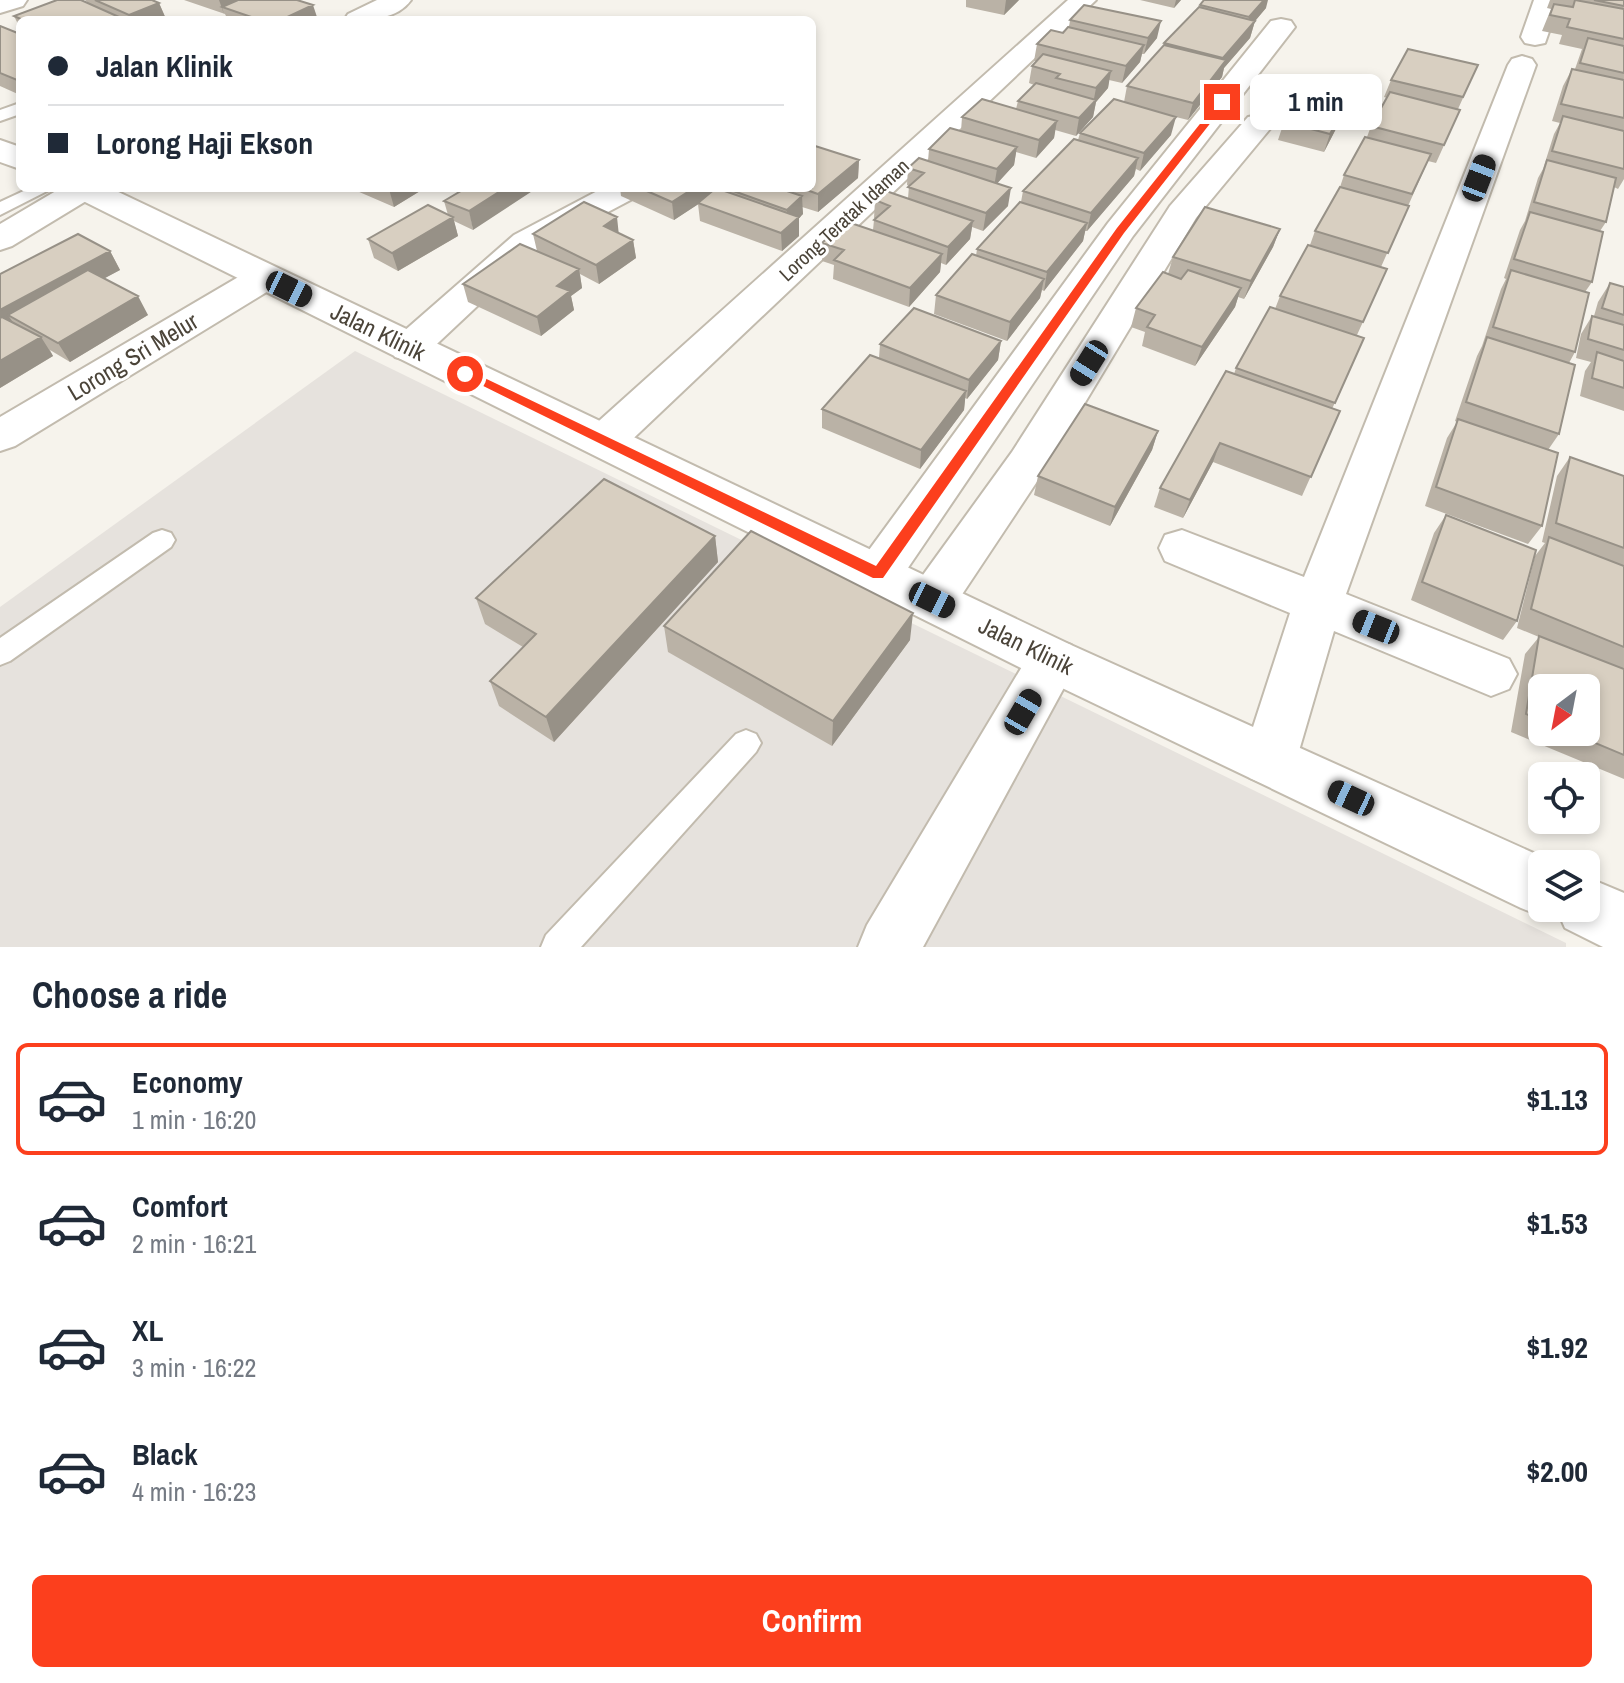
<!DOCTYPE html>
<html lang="en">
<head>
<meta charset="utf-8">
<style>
  body { margin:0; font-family:"Archivo Narrow",sans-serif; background:#f6f6f7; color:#1f2937; height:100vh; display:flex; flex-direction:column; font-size:30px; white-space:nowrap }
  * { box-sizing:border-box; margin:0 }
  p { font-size:26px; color:#747a83 }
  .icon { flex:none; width:44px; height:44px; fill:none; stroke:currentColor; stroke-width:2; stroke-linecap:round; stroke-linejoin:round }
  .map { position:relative; height:947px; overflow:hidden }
  .panel { display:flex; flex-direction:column; background:#fff; flex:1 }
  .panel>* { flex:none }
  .top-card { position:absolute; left:16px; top:16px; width:800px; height:176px; border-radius:12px; box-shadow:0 4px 12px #0003; display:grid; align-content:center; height:176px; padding:0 32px; background:#fff }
  .needle { width:52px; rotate:212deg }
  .controls { position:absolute; left:1528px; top:674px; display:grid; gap:16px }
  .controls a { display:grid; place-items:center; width:72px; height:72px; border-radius:12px; background:#fff; box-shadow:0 4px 12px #0003; font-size:40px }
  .end { position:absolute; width:36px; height:36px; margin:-18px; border:10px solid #fc3f1d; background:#fff; box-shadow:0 0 0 4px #fff }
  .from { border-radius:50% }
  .bubble { position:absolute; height:56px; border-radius:12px; background:#fff; box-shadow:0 4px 12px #0003; font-size:26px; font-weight:800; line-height:56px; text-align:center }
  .car { position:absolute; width:24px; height:48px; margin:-24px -12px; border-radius:10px; box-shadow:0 0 6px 2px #0007; background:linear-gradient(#222 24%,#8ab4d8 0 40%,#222 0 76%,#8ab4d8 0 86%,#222 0) }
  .top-card b { display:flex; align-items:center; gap:28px; height:76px; font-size:30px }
  .top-card b+b { border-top:2px solid #e0e1e3 }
  .top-card i { width:20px; height:20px; background:#1f2937 }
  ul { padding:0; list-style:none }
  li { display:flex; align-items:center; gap:24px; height:112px; margin:0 16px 12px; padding:0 16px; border:4px solid transparent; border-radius:12px }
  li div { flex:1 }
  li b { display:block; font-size:30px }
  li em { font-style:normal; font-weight:800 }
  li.on { border-color:#fc3f1d }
  li>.icon { width:72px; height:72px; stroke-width:1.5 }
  h2 { padding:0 32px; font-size:36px; line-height:96px }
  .action { display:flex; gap:16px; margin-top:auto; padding:16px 32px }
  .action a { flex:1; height:92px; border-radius:12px; background:#fc3f1d; color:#fff; font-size:32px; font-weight:800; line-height:92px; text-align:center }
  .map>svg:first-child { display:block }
  .industrial { fill:#e6e2dd }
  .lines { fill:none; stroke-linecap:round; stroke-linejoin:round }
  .service-casing { stroke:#c2bbae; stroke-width:4 }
  .minor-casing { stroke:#c2bbae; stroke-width:4 }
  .tertiary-casing { stroke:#c2bbae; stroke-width:4 }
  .service { fill:#fff; fill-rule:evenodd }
  .minor { fill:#fff; fill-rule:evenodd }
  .tertiary { fill:#fff; fill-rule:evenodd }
  .wall { fill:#bab2a6; fill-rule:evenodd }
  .shaded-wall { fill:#979187 }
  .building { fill:#d8cfc1; stroke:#979187; stroke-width:2 }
  .route { fill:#fc3f1d }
  .labels { text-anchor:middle; stroke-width:6; stroke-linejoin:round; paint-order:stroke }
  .far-street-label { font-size:20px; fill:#4b4439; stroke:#fff }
  .street-label { font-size:24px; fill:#4b4439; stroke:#fff }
</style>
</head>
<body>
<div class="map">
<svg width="1624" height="947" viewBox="0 0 1624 947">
  <rect width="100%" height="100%" fill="#f6f3ec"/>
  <path class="industrial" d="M355 351 1566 943V947H0V607Z"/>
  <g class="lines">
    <g class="service-casing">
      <path id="service" d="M20 103V114L0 121V110Z
        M30 188H53L0 215V202Z
        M162 530 171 533 175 540 171 547 10 661 0 665V638L153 533Z
        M746 730 756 734 761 743 756 752 581 947H541L546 935 736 734Z"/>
    </g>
    <g class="minor-casing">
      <path id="minor" d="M0 0H27L23 6 0 13Z
        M377 0H411C396 21 366 20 344 20L348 14Z
        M1068 0H1096L620 451 605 455 590 451 584 440 590 429Z
        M1534 0H1560L1545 43 1535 45 1525 43 1521 37Z
        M1281 19 1291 21 1295 27 1133 236 895 587 878 593 861 587 854 574 861 561 1108 223 1271 21Z
        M1522 56 1532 59 1536 65 1346 594 1509 659 1517 674 1509 689 1491 696 1334 631 1296 761 1288 778 1269 786 1250 778 1242 761 1290 613 1165 561 1159 548 1165 535 1182 530 1304 577 1508 65 1512 59Z
        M1259 115 1270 117 1274 124 1196 218 1042 474 949 614 932 619 915 614 908 600 915 586 1012 452 1170 206 1248 117Z
        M61 188H101L96 195 12 246 0 250V224Z
        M603 188H645L640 195 538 249 423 357 409 361 395 357 389 348 395 339 514 235Z
        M265 266 278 269 283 277 278 285 15 446 0 451V417L252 269Z
        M1053 639 1071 645 1079 660 923 947H858L867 925 1035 645Z"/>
    </g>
    <g class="tertiary-casing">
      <path id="tertiary" d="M0 140 20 147V169L0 162Z
        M66 188H110L1071 645 1558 864H1542V908H1586V877L1624 893V947H1603L1565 928 1557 910 1542 916 1521 908 1035 675 71 195Z"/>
    </g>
    <use href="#service" class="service"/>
    <use href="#minor" class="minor"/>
    <use href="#tertiary" class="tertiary"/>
  </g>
  <path class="wall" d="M85 0H152L159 3 166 19 20 20V28L14 16 87 2Z
    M184 0H297L318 20H228L225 14Z
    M966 0H1019L1004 15 966 7Z
    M1140 0H1181L1174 8Z
    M1550 0H1624V179L1618 189 1614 187 1606 222 1600 231 1592 282 1585 292 1575 352 1569 363 1559 434 1548 450 1542 526 1528 544 1425 506 1447 438 1457 422 1455 421 1477 356 1482 346 1501 289 1506 279 1504 278 1520 230 1525 221 1538 178 1543 169 1554 134 1560 123 1552 121 1563 86 1572 69H1575L1582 49 1559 44 1562 35 1542 31 1551 9 1547 8Z
    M1200 5 1266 8 1255 21 1250 38 1224 68 1222 77 1188 120 1168 115 1171 135 1140 171 1136 169 1134 176 1087 231H1085L1083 241 1044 291 1042 290 1040 298 1007 341 934 314 936 295 976 256 977 249 1021 202 1023 191 1078 140 1080 133 1124 102 1127 86 1164 45V43L1199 7Z
    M1070 20 1157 38 1144 54H1142L1140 62 1122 83 1109 80 1108 88 1096 102 1093 117 1076 136 1055 130 1054 138 1036 158 1016 152 1014 165 997 183 1008 206 983 231 972 227 970 239 946 265 941 263 940 272 909 307 833 279 834 265 822 261V243L873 230 874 220 876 219 874 218 875 200 908 198 909 186 907 185 908 168 928 161 929 149 961 131 962 117 1016 109 1018 101 1034 85 1029 83 1032 66 1037 61H1034L1037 44 1063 33 1069 27Z
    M0 26 20 34V95L0 86Z
    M1478 65 1458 109 1460 110 1436 163 1428 161 1381 267 1387 269 1357 335 1364 338 1332 409 1340 411 1302 496 1213 462 1183 518 1154 507 1160 488 1234 374 1236 368 1275 309 1280 296 1310 245 1315 231 1340 187 1344 175 1367 137 1371 126 1387 98 1384 97 1391 80Z
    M1284 122 1339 123 1324 152 1278 140Z
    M859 160 858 178 818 212 802 207 803 214 799 218V236L782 251 700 221 698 204 674 220 621 196 620 188H713V191L717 188H812Z
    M350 188H425L394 207Z
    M466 188 473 230 454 221 458 236 398 271 374 258 368 239 448 215 444 201Z
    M1280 229 1273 247 1244 299 1238 297 1235 307 1195 366 1142 346 1145 332 1131 327 1136 308 1168 274 1173 257Z
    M619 233 633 240 636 258 599 284 580 274 582 288 571 296 574 310 541 336 468 302 463 284 537 251 533 234Z
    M110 251 120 270 104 278 148 315 70 362 50 350 53 356 0 388V274Z
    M1610 283 1624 287V411L1580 396 1585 371 1591 362 1576 358 1581 334 1592 316H1594L1598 302Z
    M1001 341 998 360 967 399 965 398 964 410 920 469 822 428V409L879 358 880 344Z
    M1158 431 1152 450 1110 526 1034 495 1038 476Z
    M1570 457 1624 476V779L1511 732 1525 654 1539 637 1517 628 1535 556 1545 543 1542 542 1557 476ZM1542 688 1586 732H1542Z
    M1446 515 1517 621 1503 640 1411 600 1434 533Z
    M715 536 718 562 554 742 499 706 490 681 523 647 485 624 476 598Z
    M664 626 910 640 832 746 668 652Z"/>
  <path class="shaded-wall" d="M219 0H256L222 7 224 14Z
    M1006 0H1019L1004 15Z
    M1176 0H1181L1174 8Z
    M1264 0H1268L1266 8 1245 33 1249 17Z
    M159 3 166 19 131 20 129 15Z
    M313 5 318 20H281Z
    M1161 21 1157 38 1144 54 1148 38Z
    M1255 21 1250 38 1224 68 1222 77 1188 120 1193 103 1220 68 1223 58Z
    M1144 45 1140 62 1122 83 1126 66Z
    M1111 71 1108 88 1096 102 1093 117 1076 136 1079 118 1093 104 1096 88Z
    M1346 106 1339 123 1324 152 1330 134Z
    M1176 117 1171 135 1140 171 1144 153Z
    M1057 121 1054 138 1036 158 1039 140Z
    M1017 147 1014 165 994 187 997 169Z
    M1138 158 1134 176 1087 231 1091 213Z
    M859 160 858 178 818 212V194Z
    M390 188H425L394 207 389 189Z
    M505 188H537L473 230 469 211Z
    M694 188H713L714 194 674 220 672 202Z
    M1011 188 1008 206 983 231 986 213Z
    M802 196 803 214 799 218V236L782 251 781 233 787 227V210Z
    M453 217 458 236 398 271 392 253Z
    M617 217 619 236 604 226Z
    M973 221 970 239 946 265 948 247Z
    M1087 223 1083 241 1044 291 1047 272Z
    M1280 229 1273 247 1244 299 1251 281Z
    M633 240 636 258 599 284 596 265Z
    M110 251 120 270 22 323 8 315 16 327 0 335V310Z
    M942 254 940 272 909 307 910 288Z
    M579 269 582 288 571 296 574 310 541 336 537 317 557 286Z
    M1044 279 1040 298 1007 341 1010 322Z
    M1241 288 1235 307 1195 366 1202 347Z
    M138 296 148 315 70 362 58 343Z
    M41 337 53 356 0 388V361Z
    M1001 341 998 360 967 399 969 380Z
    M966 391 964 410 920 469 921 450Z
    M1158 431 1152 450 1110 526 1115 507Z
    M1220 443 1213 462 1183 518 1190 500Z
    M715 536 718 562 554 742 546 717Z
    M913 613 910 640 832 746 833 721Z"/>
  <path class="building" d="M57 0H81L119 17 111 20H23L14 16Z
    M95 0H152L159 3 129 15Z
    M238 0H297L313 5 281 20H260L222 7Z
    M1204 0H1264L1249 17 1200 5Z
    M1575 0 1624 9V39L1567 27 1570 19 1550 15 1554 4 1573 7Z
    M1594 0H1624V6Z
    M1084 5 1161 21 1148 38 1070 20Z
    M1199 7 1255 21 1223 58 1164 43Z
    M0 26 20 34V79L17 80 0 73Z
    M1068 27 1144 45 1126 66 1037 44 1051 30 1063 33Z
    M1588 38 1624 46V73L1580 63Z
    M1164 45 1226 60 1193 103 1127 86Z
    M1408 49 1478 65 1463 97 1391 80Z
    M1043 54 1111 71 1096 88 1056 78 1060 74 1032 66Z
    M1572 69 1624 80V118L1561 104Z
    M1036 83 1096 100 1079 118 1018 101Z
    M1390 92 1460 110 1444 145 1371 126Z
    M1301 95 1346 106 1330 134 1284 122Z
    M982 99 1057 121 1039 140 962 117Z
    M1114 99 1176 117 1144 153 1080 133Z
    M1563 116 1624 131V169L1552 151Z
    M950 128 1017 147 997 169 929 149Z
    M1365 137 1431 154 1412 194 1344 175Z
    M1074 139 1138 158 1091 213 1023 191Z
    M812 145 859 160 818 194 801 188H812Z
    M919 158 1011 188 986 213 908 187 924 173 908 168Z
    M1547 160 1616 178 1606 222 1534 202Z
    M1340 187 1409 206 1388 253 1315 231Z
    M466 188H505L469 211 444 201Z
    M640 188H694L672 202Z
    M716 188 799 217 781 233 698 203Z
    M725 188H778L802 196 787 210Z
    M886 191 973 221 948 247 874 220 890 206 875 200Z
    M584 202 617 217 604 226 633 240 596 265 533 234Z
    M1020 202 1087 223 1047 272 977 249Z
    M428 205 453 217 392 253 368 239Z
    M1205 207 1280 229 1251 281 1173 257Z
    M1530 212 1603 232 1592 282 1514 259Z
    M845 221 942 254 910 288 834 260 844 250 822 243Z
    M78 234 110 251 0 310V274Z
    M520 244 579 269 557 286 570 291 537 317 463 284Z
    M1308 245 1387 269 1363 322 1280 296Z
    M972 254 1044 279 1010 322 936 295Z
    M88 270 138 296 58 343 8 315Z
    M1188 270 1241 288 1202 347 1147 327 1155 315 1136 308 1163 272 1181 279Z
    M1511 270 1589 293 1575 352 1493 327Z
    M1610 283 1624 287V315L1602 308Z
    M1270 307 1364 338 1335 403 1236 368Z
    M914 308 1001 341 969 380 880 344Z
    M1592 316 1624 325V350L1588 339Z
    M2 317 41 337 0 361V318Z
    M1487 337 1575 365 1559 434 1466 402Z
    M1597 352 1624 361V388L1592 378Z
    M870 355 966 391 921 450 822 409Z
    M1226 371 1340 411 1311 477 1220 443 1190 500 1160 488Z
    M1085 404 1158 431 1115 507 1038 476Z
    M1458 419 1558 453 1542 526 1436 487Z
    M1570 457 1624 476V548L1556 523Z
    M604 479 715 536 546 717 490 681 536 634 476 598Z
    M1446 515 1536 550 1517 621 1422 582Z
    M751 531 913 613 833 721 664 626Z
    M1549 537 1624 566V647L1531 609Z
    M1539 636 1624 669V755L1569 732H1586V688H1542V721L1526 714Z"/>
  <path class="route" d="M1219 100 1227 102 1124 233 883 578H873L459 374 470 371 876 566 1117 228Z"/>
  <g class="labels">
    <g class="far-street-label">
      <text transform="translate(844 220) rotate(-43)" y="7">Lorong Teratak Idaman</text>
    </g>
    <g class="street-label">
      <text transform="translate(378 332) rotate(26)" y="8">Jalan Klinik</text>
      <text transform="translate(133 357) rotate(-31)" y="8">Lorong Sri Melur</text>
      <text transform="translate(1026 646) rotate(26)" y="8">Jalan Klinik</text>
    </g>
  </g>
</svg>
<div class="controls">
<a><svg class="needle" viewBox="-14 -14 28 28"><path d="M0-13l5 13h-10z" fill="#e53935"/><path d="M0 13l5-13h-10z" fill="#747a83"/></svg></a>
<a><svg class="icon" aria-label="locate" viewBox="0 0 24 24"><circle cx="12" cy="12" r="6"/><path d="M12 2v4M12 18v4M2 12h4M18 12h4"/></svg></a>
<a><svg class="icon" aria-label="layers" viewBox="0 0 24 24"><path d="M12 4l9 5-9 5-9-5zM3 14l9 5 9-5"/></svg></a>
</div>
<i class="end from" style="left:465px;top:374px"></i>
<i class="end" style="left:1222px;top:102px"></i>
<div class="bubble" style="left:1250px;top:74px;width:132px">1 min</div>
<i class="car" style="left:1479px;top:178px;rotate:21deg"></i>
<i class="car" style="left:289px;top:289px;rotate:116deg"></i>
<i class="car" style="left:1089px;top:363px;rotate:212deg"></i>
<i class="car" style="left:932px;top:600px;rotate:116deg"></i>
<i class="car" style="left:1376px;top:627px;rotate:292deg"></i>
<i class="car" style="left:1023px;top:712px;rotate:30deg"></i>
<i class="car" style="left:1351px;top:798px;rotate:295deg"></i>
<div class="top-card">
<b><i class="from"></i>Jalan Klinik</b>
<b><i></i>Lorong Haji Ekson</b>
</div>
</div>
<section class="panel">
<h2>Choose a ride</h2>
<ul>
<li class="on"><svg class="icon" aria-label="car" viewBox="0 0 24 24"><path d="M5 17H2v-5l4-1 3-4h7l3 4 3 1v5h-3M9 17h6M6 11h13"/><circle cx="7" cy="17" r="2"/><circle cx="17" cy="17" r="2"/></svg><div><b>Economy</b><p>1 min · 16:20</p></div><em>$1.13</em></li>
<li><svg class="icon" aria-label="car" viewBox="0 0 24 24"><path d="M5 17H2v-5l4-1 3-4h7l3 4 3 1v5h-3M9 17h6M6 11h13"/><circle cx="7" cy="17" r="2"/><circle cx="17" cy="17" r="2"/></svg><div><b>Comfort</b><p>2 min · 16:21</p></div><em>$1.53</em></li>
<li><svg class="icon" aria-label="car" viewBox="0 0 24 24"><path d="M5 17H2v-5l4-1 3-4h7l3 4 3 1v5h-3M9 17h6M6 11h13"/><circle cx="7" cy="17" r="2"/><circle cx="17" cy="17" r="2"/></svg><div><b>XL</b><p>3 min · 16:22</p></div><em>$1.92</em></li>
<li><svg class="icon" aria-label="car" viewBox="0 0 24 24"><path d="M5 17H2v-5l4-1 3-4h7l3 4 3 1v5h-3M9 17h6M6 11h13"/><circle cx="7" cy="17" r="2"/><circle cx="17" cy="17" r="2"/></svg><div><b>Black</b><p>4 min · 16:23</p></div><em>$2.00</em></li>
</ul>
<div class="action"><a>Confirm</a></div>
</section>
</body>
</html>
